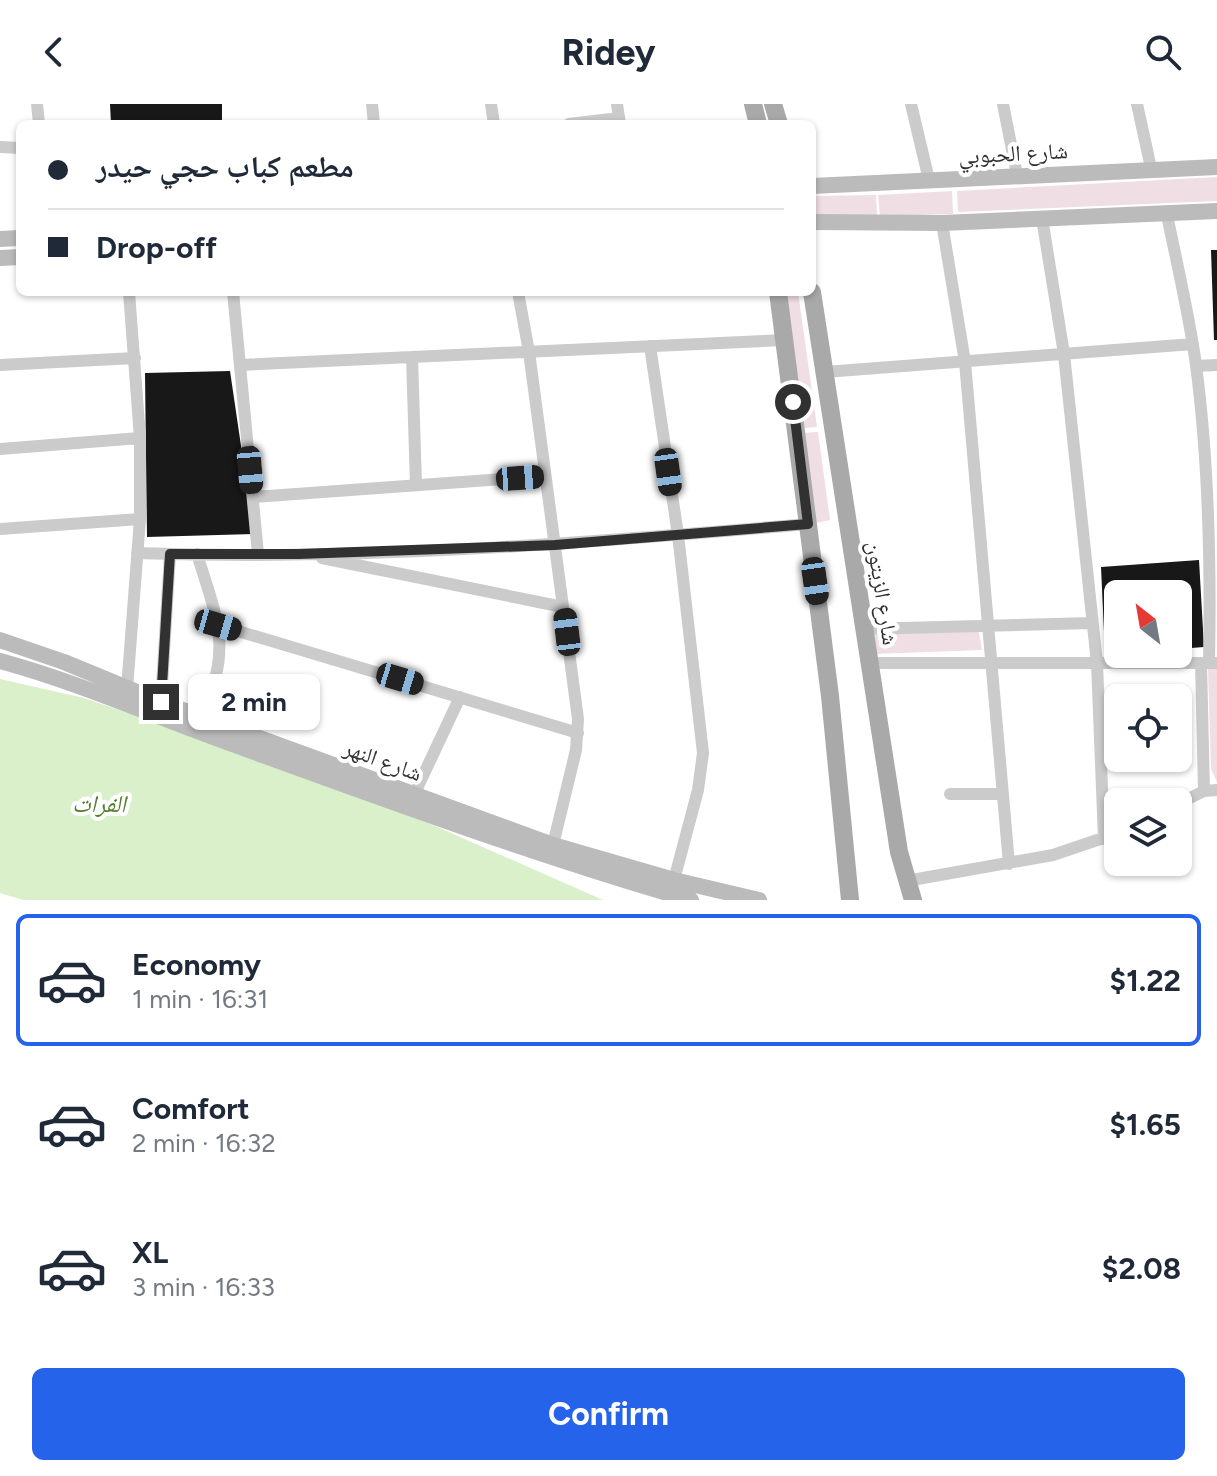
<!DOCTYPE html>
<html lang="en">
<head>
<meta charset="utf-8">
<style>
  body { margin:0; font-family:Figtree,"Noto Naskh Arabic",sans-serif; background:#f6f6f7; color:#1f2937; height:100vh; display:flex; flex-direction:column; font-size:30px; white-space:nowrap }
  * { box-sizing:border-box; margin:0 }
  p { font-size:26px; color:#747a83 }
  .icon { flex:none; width:44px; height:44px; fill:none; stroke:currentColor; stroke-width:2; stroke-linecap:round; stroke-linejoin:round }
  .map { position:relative; height:796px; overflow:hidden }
  .sheet { display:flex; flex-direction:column; background:#fff; flex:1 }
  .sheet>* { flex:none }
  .hud { position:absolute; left:16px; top:16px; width:800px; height:176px; border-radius:12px; box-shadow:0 2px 6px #0004; display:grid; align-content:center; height:176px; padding:0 32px; background:#fff }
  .needle { width:52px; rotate:329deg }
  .fabs { position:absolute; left:1104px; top:476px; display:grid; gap:16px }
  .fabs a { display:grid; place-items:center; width:88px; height:88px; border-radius:12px; background:#fff; box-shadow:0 2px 6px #0004; font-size:40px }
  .end { position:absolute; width:36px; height:36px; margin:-18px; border:10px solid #313131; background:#fff; box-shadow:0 0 0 4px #fff }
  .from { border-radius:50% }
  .bubble { position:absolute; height:56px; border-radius:12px; background:#fff; box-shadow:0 2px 6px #0004; font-size:26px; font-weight:700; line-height:56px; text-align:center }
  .car { position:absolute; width:24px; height:48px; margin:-24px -12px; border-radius:10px; box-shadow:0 0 6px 2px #0007; background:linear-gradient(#222 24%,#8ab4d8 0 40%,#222 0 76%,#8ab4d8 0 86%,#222 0) }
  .hud b { display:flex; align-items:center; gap:28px; height:76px; font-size:30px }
  .hud b+b { border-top:2px solid #e0e1e3 }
  .hud i { width:20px; height:20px; background:#1f2937 }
  ul { padding:14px 0 0; list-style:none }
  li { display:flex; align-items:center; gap:24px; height:132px; margin:0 16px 12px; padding:0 16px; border:4px solid transparent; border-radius:12px }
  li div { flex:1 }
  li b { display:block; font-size:30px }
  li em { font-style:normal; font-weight:700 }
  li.on { border-color:#2563eb }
  li>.icon { width:72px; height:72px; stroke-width:1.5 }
  .button { display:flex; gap:16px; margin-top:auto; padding:16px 32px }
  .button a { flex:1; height:92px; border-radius:12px; background:#2563eb; color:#fff; font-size:32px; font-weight:700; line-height:92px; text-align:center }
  header { display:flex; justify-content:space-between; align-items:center; height:104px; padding:0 32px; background:#fff; font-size:36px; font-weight:700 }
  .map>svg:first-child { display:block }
  .green { fill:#efdee4 }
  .water { fill:#daf0ca }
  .building { fill:#181818 }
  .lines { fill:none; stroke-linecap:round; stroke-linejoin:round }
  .street { stroke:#cbcbcb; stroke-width:12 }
  .secondary { stroke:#bbb; stroke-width:16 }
  .primary { stroke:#a9a9a9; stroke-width:18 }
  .route { stroke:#313131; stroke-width:10 }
  .labels { text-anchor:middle; stroke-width:8; stroke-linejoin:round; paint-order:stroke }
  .street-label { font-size:22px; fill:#313131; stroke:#fff }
  .water-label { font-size:24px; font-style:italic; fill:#537f2f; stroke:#fff }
</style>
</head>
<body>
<header><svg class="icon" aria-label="back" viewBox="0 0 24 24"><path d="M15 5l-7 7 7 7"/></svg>Ridey<svg class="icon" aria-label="search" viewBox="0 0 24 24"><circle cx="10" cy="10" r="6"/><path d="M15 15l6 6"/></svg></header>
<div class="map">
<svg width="1217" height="796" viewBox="0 0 1217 796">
  <rect width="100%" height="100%" fill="#fff"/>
  <path class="green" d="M1217 73V97L958 108 957 87Z
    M952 87 953 110 880 112 878 91Z
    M876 91 877 112 812 115V92Z
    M782 188H798L817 323 803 324Z
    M818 328 830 416 816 419 803 329Z
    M978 524 982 546 873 550 872 529Z
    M1217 564V678L1211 665 1208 565Z"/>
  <path class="water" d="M0 575 84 594 178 626 433 721 603 796H23L0 789Z"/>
  <path class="building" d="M110 0H222V20H111Z
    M1211 146H1217V236H1214Z
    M230 267 254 430 147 433 145 269Z
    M1199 456 1204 543 1178 545V490H1118V549H1105L1101 463Z"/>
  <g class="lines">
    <path class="street" d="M37 0 39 20
      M372 0 374 20
      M491 0 494 20
      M617 0 620 20
      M911 0 929 76
      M1003 0 1017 71
      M1137 0 1151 64
      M569 20 619 14
      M0 43 20 44
      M1167 111C1177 160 1189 210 1196 261 1209 360 1211 459 1209 559
      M1042 114 1064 250 1097 559 1104 735
      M942 119 965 258 1009 760
      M233 188 258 450
      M518 188 529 248 578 615 576 646 553 741
      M650 242 678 431 703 649 698 686 674 776
      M412 253 416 381
      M0 261 135 254
      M240 261 785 236
      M1196 262 1217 261
      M825 268 1193 240
      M0 345 140 334
      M253 393 545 372
      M0 425 140 415
      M137 449C361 457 585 439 808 420
      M197 450C217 515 234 547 200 613
      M322 454 563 503
      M218 521 578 629
      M864 525 1092 519
      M870 559H1217
      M1201 559 1204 687
      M127 585 140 415V334L129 188
      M161 598 170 450
      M950 690H1002
      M414 691 460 593
      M1178 700 1204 687 1217 686
      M906 777 1053 751 1118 729"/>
    <path class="secondary" d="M812 82 1217 63
      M812 118 942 119 1217 107
      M0 135 20 134
      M0 154 20 153
      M0 536 64 558 161 598 553 741 674 776 759 796
      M0 557C77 578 149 610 224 637 378 693 532 750 691 796"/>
    <path class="primary" d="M753 0 758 20
      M773 0 779 20
      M778 188 830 592 850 796
      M812 188 899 748 913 796"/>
  </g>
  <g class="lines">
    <path class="route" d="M161 598 170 450H299L555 441 808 420 793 298"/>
  </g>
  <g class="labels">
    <g class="street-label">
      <text transform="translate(1013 49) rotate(-3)" y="8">شارع الحبوبي</text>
      <text transform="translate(883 489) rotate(81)" y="8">شارع الزيتون</text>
      <text transform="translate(383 656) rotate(20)" y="8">شارع النهر</text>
    </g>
    <g class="water-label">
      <text x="99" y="708">الفرات</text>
    </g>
  </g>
</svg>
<div class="fabs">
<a><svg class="needle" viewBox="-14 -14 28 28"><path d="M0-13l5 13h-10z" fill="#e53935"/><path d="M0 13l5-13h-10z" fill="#747a83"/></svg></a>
<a><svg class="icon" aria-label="locate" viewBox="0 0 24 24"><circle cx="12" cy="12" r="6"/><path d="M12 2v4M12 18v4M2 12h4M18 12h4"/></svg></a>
<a><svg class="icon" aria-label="layers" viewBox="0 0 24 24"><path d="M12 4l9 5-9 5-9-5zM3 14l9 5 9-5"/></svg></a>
</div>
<i class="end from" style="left:793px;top:298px"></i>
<i class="end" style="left:161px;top:598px"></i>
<div class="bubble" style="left:188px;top:570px;width:132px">2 min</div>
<i class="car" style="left:250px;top:366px;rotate:175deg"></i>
<i class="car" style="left:668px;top:368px;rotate:172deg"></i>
<i class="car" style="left:520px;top:374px;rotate:86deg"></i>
<i class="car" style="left:815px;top:477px;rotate:172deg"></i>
<i class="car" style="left:218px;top:521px;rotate:106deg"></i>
<i class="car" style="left:567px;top:528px;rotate:353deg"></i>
<i class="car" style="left:400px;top:575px;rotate:107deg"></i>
<div class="hud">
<b><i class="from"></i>مطعم كباب حجي حيدر</b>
<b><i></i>Drop-off</b>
</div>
</div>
<section class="sheet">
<ul>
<li class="on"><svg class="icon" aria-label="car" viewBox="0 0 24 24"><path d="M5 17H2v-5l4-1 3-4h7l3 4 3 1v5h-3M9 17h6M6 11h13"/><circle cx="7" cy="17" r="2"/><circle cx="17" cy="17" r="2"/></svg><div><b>Economy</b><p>1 min · 16:31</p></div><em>$1.22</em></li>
<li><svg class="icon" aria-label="car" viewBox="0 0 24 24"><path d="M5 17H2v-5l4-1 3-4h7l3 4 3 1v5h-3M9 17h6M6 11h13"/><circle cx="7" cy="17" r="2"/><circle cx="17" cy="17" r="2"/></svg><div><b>Comfort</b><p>2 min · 16:32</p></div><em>$1.65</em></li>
<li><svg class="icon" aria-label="car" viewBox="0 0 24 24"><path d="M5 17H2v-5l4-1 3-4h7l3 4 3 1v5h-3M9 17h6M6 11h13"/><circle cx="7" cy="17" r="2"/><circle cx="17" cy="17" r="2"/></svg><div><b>XL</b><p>3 min · 16:33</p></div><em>$2.08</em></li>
</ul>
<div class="button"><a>Confirm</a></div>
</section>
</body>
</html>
